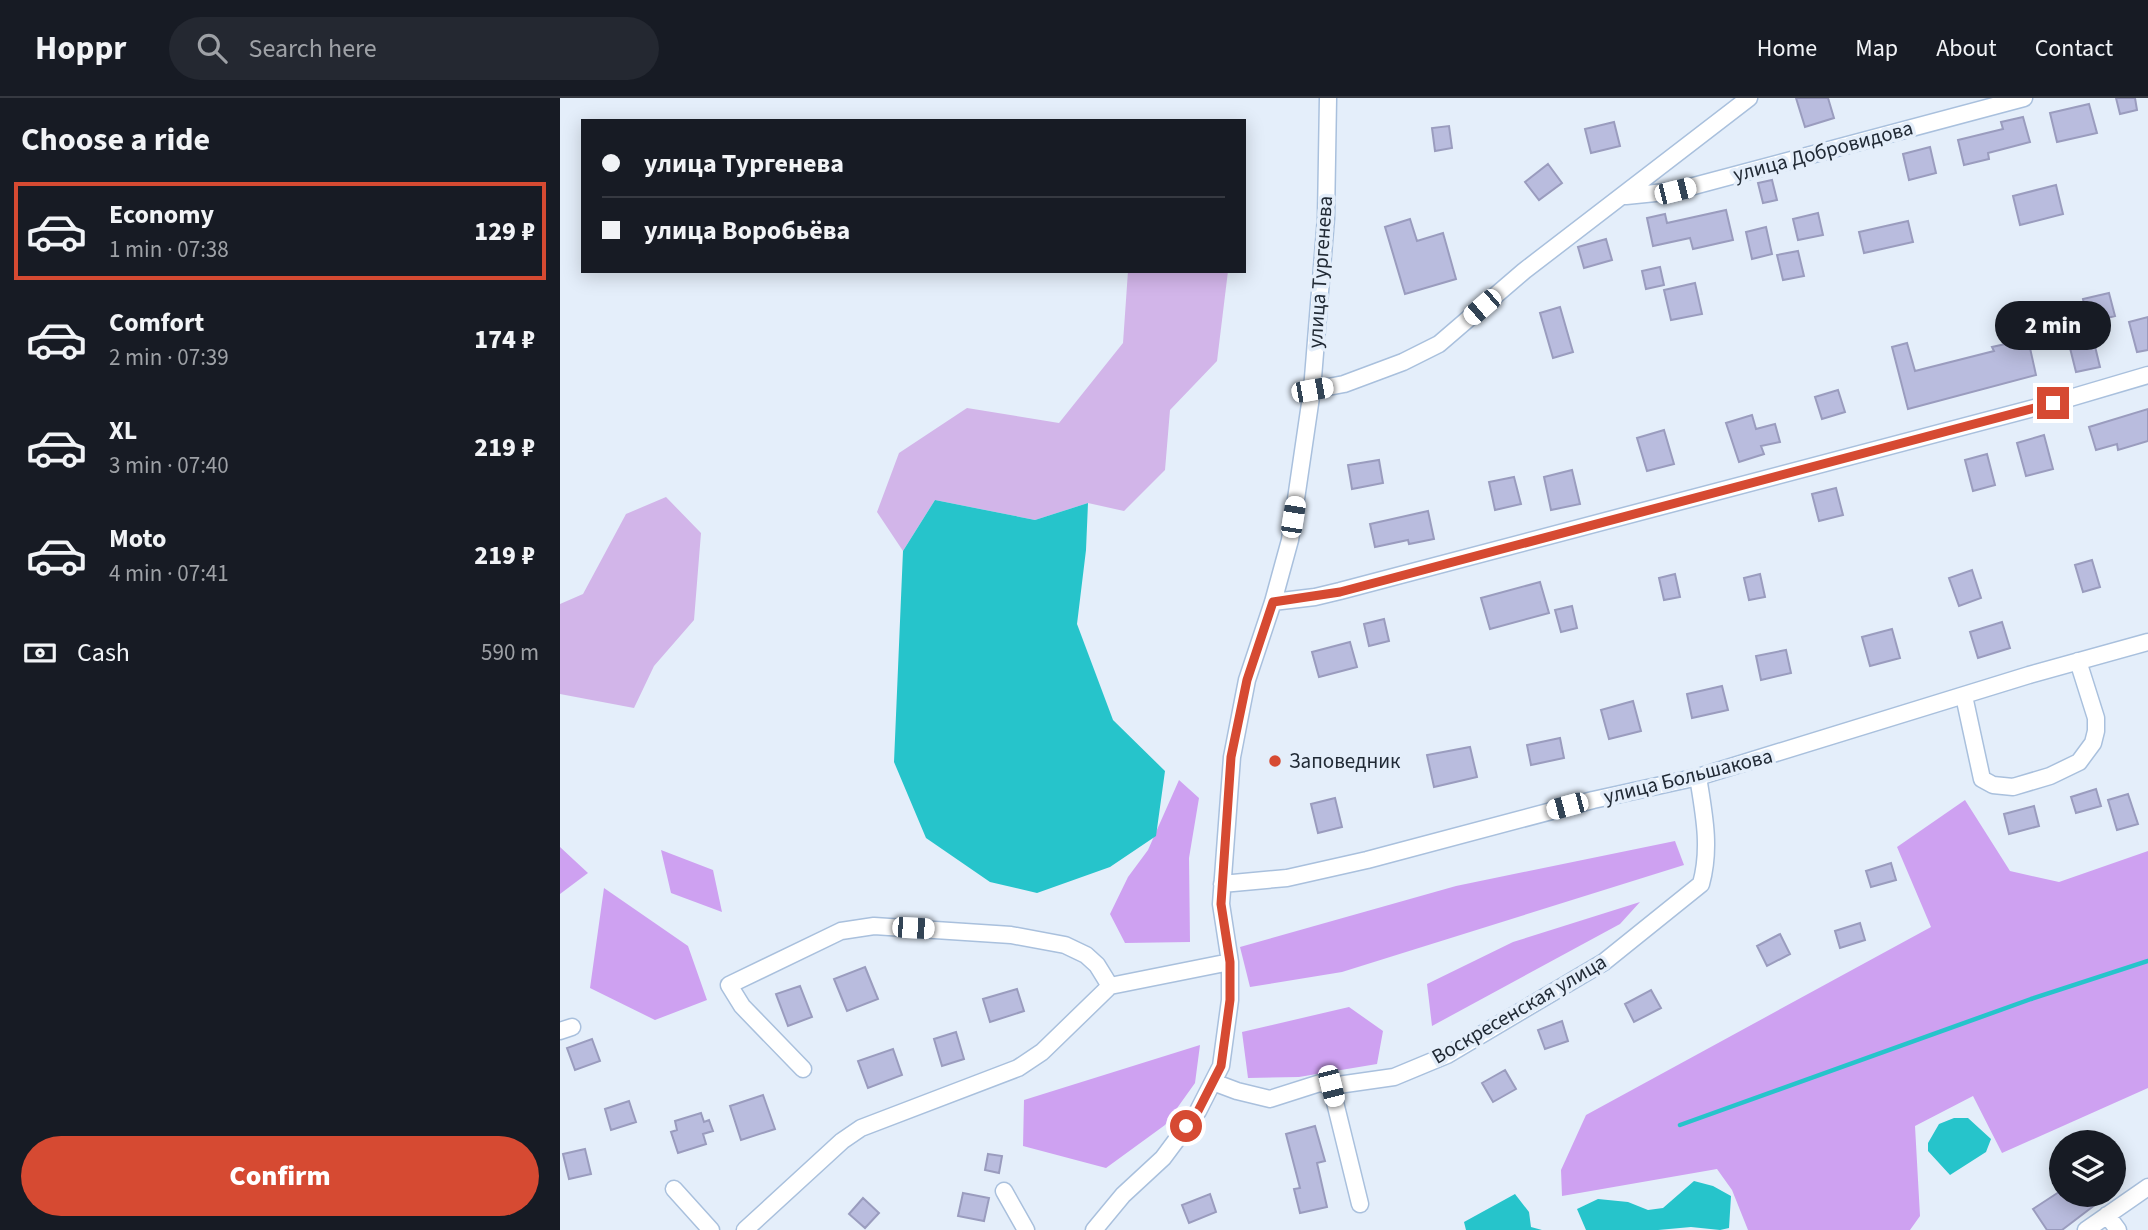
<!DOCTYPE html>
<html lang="en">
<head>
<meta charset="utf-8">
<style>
  body { margin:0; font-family:"Source Sans 3",sans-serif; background:#242831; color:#f1f3f6; height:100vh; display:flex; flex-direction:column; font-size:26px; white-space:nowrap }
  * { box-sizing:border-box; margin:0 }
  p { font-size:23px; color:#9ea1a6 }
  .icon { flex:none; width:38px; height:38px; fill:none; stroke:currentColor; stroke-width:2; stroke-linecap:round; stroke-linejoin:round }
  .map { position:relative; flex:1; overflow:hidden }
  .drawer { display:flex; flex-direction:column; background:#171b24; width:560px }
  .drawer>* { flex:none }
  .banner { position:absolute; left:21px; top:21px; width:665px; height:154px; border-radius:0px; box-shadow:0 4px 18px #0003; display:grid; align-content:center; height:154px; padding:0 21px; background:#171b24 }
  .tools { position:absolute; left:1489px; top:1032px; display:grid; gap:14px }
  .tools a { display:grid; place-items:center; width:77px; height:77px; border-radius:50%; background:#171b24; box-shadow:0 4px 18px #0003; font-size:35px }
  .end { position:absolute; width:32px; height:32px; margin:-16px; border:9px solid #d64a32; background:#fff; box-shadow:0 0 0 4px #fff }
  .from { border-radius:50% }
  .bubble { position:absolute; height:49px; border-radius:24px; background:#171b24; box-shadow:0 4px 18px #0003; font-size:23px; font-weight:800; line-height:49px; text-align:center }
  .car { position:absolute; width:21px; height:42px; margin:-21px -10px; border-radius:9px; box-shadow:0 0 5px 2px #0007; background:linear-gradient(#fff 24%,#345 0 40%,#fff 0 76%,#345 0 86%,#fff 0) }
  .banner b { display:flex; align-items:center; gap:24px; height:66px; font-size:26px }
  .banner b+b { border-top:2px solid #363941 }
  .banner i { width:18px; height:18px; background:#f1f3f6 }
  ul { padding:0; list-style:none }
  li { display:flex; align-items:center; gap:21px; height:98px; margin:0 14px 10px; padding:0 7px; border:4px solid transparent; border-radius:0px }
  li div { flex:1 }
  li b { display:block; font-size:26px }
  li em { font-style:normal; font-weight:800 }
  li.active { border-color:#d64a32 }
  li>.icon { width:63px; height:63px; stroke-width:1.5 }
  h2 { padding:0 21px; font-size:32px; line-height:84px }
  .pay { display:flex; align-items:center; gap:18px; height:77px; padding:0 21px; font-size:26px }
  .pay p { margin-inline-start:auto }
  .action { display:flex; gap:14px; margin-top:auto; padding:14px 21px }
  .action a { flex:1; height:80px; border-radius:42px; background:#d64a32; color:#fff; font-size:28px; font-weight:800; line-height:80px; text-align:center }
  header { display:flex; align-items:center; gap:42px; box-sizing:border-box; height:98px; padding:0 35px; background:#171b24; border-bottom:2px solid #363941 }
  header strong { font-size:33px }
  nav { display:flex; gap:38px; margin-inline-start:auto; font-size:24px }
  .search { width:490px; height:63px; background:#242831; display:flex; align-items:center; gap:18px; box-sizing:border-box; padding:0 24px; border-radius:38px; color:#9ea1a6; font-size:26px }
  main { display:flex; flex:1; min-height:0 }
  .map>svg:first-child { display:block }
  .green { fill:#d2b5e9 }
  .forest { fill:#cea1f1 }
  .water { fill:#26c4cb }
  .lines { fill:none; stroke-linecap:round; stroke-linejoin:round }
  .stream { stroke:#26c4cb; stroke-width:4.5 }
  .building { fill:#b9bcde; stroke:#9a9cbe; stroke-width:2 }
  .minor-casing { stroke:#a9c0dd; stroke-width:19 }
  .minor { stroke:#fff; stroke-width:16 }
  .route { stroke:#d64a32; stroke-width:9 }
  .poi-dot { fill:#d64a32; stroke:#e4eefa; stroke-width:2.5 }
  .labels { text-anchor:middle; stroke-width:7; stroke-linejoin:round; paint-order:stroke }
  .street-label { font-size:21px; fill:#212a35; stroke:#e4eefa }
  .poi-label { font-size:21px; fill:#212a35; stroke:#e4eefa; text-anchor:start }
</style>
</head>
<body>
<header>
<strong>Hoppr</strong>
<div class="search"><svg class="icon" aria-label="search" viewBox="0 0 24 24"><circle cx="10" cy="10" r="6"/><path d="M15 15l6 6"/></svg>Search here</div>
<nav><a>Home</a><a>Map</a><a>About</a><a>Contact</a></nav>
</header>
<main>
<section class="drawer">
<h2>Choose a ride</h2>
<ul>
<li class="active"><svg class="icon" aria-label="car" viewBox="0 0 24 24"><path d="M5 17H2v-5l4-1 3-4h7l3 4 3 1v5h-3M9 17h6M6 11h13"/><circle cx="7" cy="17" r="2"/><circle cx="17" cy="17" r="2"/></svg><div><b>Economy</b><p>1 min · 07:38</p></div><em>129 ₽</em></li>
<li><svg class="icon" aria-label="car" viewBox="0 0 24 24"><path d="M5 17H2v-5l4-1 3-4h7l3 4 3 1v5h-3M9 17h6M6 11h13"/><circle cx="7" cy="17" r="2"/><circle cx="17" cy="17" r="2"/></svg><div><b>Comfort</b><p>2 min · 07:39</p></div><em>174 ₽</em></li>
<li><svg class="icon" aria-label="car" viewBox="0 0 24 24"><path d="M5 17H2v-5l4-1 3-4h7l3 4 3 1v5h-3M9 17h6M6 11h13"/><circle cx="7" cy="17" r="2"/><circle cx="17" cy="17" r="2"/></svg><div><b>XL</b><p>3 min · 07:40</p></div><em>219 ₽</em></li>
<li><svg class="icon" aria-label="car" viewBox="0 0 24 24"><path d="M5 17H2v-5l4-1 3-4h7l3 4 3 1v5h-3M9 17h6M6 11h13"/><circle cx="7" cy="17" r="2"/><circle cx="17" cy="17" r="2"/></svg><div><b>Moto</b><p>4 min · 07:41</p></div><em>219 ₽</em></li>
</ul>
<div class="pay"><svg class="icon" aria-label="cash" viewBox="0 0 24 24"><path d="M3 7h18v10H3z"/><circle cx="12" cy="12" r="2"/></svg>Cash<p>590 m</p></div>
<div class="action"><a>Confirm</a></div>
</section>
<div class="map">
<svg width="1588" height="1132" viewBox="0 0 1588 1132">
  <rect width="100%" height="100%" fill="#e4eefa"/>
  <path class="green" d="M568 173H668L657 263 610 312 605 372 564 413 528 405 475 422 375 402 343 453 317 414 339 355 407 310 499 325 563 245Z
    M106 399 141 435 134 522 94 568 74 610 0 596V506L23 496 66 416Z"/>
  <path class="forest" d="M619 682 639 700 629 760 630 844 565 845 550 816 568 779 588 752Z
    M1405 702 1450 773 1499 784 1588 753V990L1442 1055 1413 998 1355 1028 1360 1118 1350 1132H1188L1172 1092 1157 1071 1002 1098 1001 1072 1026 1017 1371 829 1337 749Z
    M1115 743 1124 767 782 874 690 889 680 849 896 788Z
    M0 749 28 775 0 796Z
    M101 752 153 772 162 814 111 795Z
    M44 790 128 848 147 902 95 922 30 890Z
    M1080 804 1060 826 872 928 867 886 953 844Z
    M789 909 823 933 817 966 739 979 688 980 682 934Z
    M640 947 635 985 605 1027 546 1070 463 1048 464 1002Z"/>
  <path class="water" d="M375 402 475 422 528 405 526 452 517 526 553 622 605 673 596 738 550 769 477 795 430 784 366 740 334 664 343 453Z
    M1394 1020H1408L1431 1041 1426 1054 1390 1077 1368 1053V1045L1379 1026Z
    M1134 1083 1153 1088 1171 1098 1169 1130 1160 1132 1131 1129 1098 1132H1026L1017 1111 1038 1101 1068 1104 1088 1112 1103 1110Z
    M955 1096 969 1114 971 1129 982 1132H906L904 1124Z"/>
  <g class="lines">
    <path class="stream" d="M1120 1027 1471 901 1588 863"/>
  </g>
  <path class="building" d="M1236 0H1268L1274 20 1245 29Z
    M1556 0H1575L1577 12 1560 16Z
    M1529 6 1537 35 1497 44 1490 15Z
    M1463 19 1470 44 1428 55 1429 61 1404 67 1398 42 1443 31 1441 24Z
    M1054 24 1060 48 1031 55 1025 31Z
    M889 28 892 50 875 53 872 30Z
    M1370 49 1376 75 1349 82 1343 56Z
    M988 66 1002 85 979 102 965 84Z
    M1212 82 1217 102 1203 105 1198 85Z
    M1496 87 1503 116 1460 127 1453 98Z
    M1166 112 1173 142 1133 151 1130 140 1093 148 1087 120 1105 116 1107 125Z
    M1258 115 1263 137 1238 142 1233 121Z
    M850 121 857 143 883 135 896 181 845 196 825 129Z
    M1348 123 1353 144 1304 155 1299 134Z
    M1206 129 1212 156 1192 161 1186 134Z
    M1046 141 1052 162 1024 170 1018 149Z
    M1238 153 1244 178 1223 182 1217 157Z
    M1100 169 1104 187 1086 191 1082 173Z
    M1135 185 1142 216 1111 222 1104 192Z
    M1549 195 1555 218 1528 225 1523 201Z
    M1000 209 1013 254 993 260 980 215Z
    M1588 219V252L1577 254 1569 224Z
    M1532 236 1540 269 1516 274 1508 242Z
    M1468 241 1476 277 1348 311 1332 249 1347 245 1355 273 1434 253 1432 249Z
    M1278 292 1285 314 1262 321 1255 299Z
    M1588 311V343L1558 352 1557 346 1536 352 1529 329Z
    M1192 317 1196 331 1215 326 1220 344 1201 348 1204 356 1179 364 1166 325Z
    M1104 332 1114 366 1087 373 1077 340Z
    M1484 337 1493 371 1466 378 1457 345Z
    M1427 356 1435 387 1413 393 1405 362Z
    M819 362 823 385 792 391 788 367Z
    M1012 372 1020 406 991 412 984 379Z
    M954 379 961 406 935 412 929 384Z
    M1276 390 1283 417 1259 423 1252 396Z
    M868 413 874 441 849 446 848 442 815 449 810 426Z
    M1532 462 1540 489 1523 494 1515 467Z
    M1412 472 1421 500 1399 508 1389 480Z
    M1115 476 1120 499 1104 502 1099 480Z
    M1200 476 1205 499 1189 502 1184 480Z
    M980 484 989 515 930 531 921 500Z
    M1012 508 1017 530 1001 534 995 512Z
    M824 521 829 543 809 548 804 526Z
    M1442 524 1450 550 1418 560 1410 534Z
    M1332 531 1340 560 1310 568 1302 539Z
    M790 544 797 569 759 579 752 554Z
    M1226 552 1231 575 1201 582 1196 558Z
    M1162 588 1168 612 1132 620 1127 596Z
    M1073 603 1081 633 1049 641 1041 612Z
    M1000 640 1004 660 971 667 967 647Z
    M910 649 917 679 874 689 867 657Z
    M1536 691 1541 708 1516 715 1511 699Z
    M1568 696 1578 726 1557 732 1548 702Z
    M775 700 782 729 758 735 751 706Z
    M1474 708 1479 728 1449 736 1444 716Z
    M1331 765 1336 782 1311 789 1306 773Z
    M1300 825 1305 842 1280 850 1275 833Z
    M1220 836 1230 856 1207 868 1197 848Z
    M305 869 318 901 287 913 274 881Z
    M240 888 252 919 228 928 216 896Z
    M457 891 464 913 430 924 423 901Z
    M1091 892 1101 910 1074 924 1065 906Z
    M1002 923 1008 943 985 951 978 932Z
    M396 934 404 961 382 968 374 941Z
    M32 941 40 963 15 972 7 950Z
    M333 951 342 977 308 990 298 963Z
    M945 972 956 991 933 1004 922 985Z
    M203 997 215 1031 181 1042 170 1008Z
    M69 1003 76 1024 51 1032 45 1011Z
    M141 1015 144 1024 149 1022 153 1033 143 1036 146 1046 118 1055 111 1034 117 1032 115 1023Z
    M755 1028 765 1063 757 1065 767 1109 740 1115 734 1091 740 1090 726 1036Z
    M25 1051 31 1076 9 1081 3 1056Z
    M428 1056 442 1058 439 1075 425 1072Z
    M1502 1092V1097H1548L1502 1132H1487L1473 1111Z
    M403 1095 429 1100 424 1123 398 1118Z
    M650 1096 656 1114 629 1125 622 1107Z
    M303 1100 319 1115 305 1130 289 1116Z"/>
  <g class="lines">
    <g class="minor-casing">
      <path id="minor" d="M1066 98 1115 93 1464 0
        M752 292 784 286 843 264 879 246 964 173 1189 0
        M713 504 755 499 780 493 1493 305 1588 277
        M1404 598 1422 681 1433 687 1453 689 1490 678 1519 664 1533 645 1536 633V620L1518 563
        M662 786 727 780 807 762 1033 702 1138 679 1469 577 1588 544
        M0 933 12 929
        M243 971 182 908 169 887 281 833 314 828 451 837 505 847 526 857 537 867 550 888
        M653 984 677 993 710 1001 760 985 771 988 834 979 887 957 1044 864 1141 786C1151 750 1144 716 1138 679
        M771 988 800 1106
        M114 1091 151 1132
        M444 1093 466 1132
        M1547 1117 1558 1132
        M185 1132 282 1043 301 1030 458 970 482 954 550 888 670 864
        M534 1132 563 1097 603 1060 638 1013 661 968 670 902V864L661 806 672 659 687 582 713 504 730 442 752 292 766 120 768 0
        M1526 1132 1588 1089"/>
    </g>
    <use href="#minor" class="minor"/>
  </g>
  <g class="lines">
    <path class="route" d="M626 1028 638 1013 661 968 670 902V864L661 806 671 659 687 582 713 504 780 494 1493 305"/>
  </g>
  <circle class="poi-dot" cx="715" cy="663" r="7"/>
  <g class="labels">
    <g class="street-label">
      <text transform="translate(1263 53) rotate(-15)" y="7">улица Добровидова</text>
      <text transform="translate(760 174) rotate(-86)" y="7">улица Тургенева</text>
      <text transform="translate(1128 678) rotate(-14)" y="7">улица Большакова</text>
      <text transform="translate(959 911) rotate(-30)" y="7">Воскресенская улица</text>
    </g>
    <g class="poi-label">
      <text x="729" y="670">Заповедник</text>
    </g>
  </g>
</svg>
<div class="tools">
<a><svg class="icon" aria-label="layers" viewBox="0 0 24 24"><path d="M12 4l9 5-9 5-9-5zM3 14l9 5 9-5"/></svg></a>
</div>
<i class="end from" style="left:626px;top:1028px"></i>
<i class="end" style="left:1493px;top:305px"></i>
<div class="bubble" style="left:1435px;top:203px;width:116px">2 min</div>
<i class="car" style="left:1115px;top:93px;rotate:76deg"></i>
<i class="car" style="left:922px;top:209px;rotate:229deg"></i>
<i class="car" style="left:752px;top:292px;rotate:80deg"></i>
<i class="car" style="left:733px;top:419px;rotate:9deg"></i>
<i class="car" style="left:1007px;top:708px;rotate:255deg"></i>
<i class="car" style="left:353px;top:830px;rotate:93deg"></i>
<i class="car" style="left:771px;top:988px;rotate:166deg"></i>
<div class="banner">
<b><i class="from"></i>улица Тургенева</b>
<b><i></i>улица Воробьёва</b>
</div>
</div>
</main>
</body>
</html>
